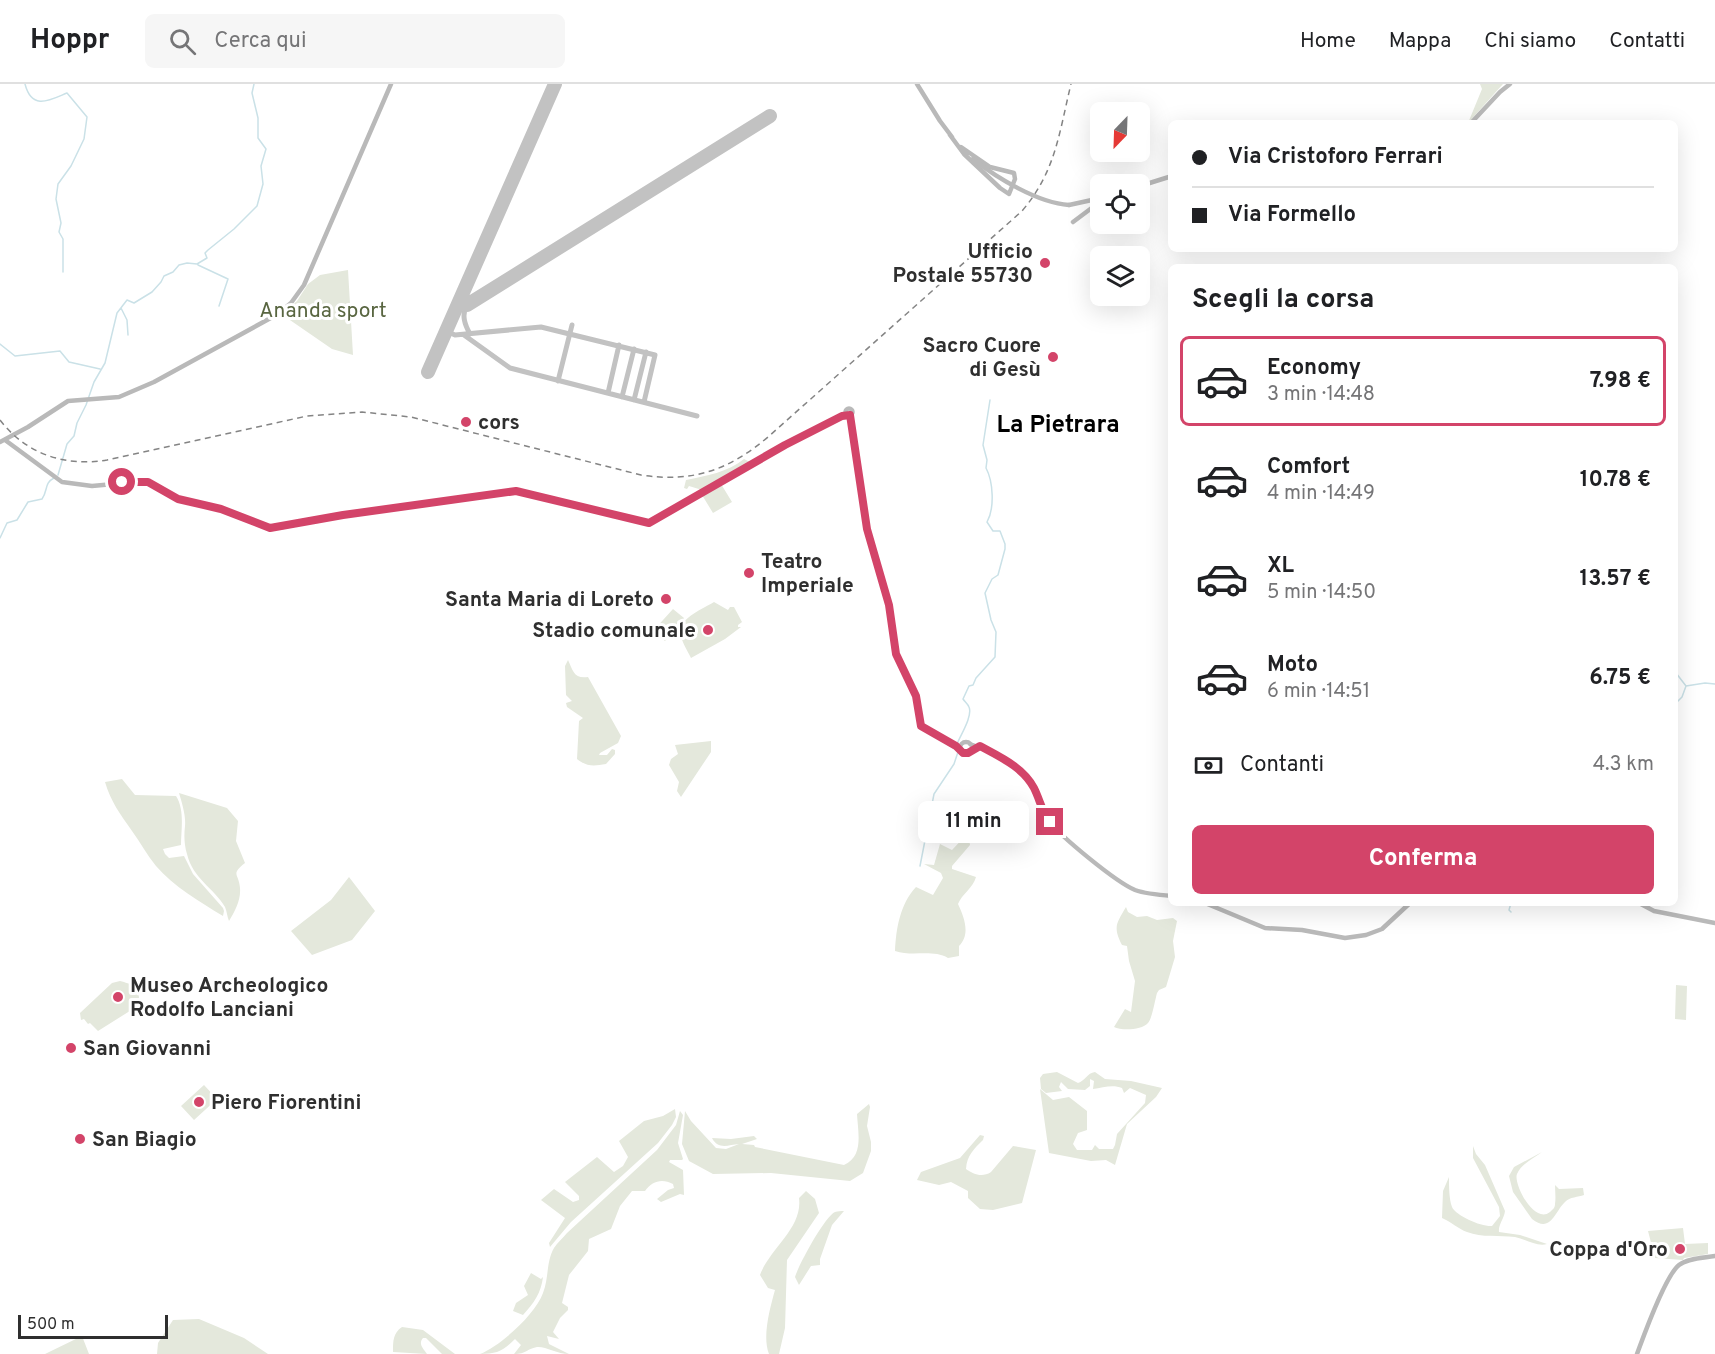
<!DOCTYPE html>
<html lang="it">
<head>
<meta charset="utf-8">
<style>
  body { margin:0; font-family:Overpass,sans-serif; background:#f6f6f6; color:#202124; height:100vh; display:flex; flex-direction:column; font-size:22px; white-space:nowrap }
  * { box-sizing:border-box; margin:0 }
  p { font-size:20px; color:#757577 }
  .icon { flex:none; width:33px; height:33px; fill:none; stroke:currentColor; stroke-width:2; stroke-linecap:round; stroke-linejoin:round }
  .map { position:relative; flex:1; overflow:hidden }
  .drawer { position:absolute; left:1168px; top:180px; width:510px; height:642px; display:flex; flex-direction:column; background:#fff; border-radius:9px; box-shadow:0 6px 24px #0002 }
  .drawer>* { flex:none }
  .guide { position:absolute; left:1168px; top:36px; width:510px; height:132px; border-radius:9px; box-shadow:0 6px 24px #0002; display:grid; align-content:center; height:132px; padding:0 24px; background:#fff }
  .needle { width:39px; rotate:203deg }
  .buttons { position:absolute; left:1090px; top:18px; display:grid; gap:12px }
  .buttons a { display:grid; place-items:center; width:60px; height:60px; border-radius:9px; background:#fff; box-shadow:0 6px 24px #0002; font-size:30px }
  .scale { position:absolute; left:18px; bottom:15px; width:150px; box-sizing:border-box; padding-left:6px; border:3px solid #2f2f2f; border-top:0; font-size:16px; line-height:21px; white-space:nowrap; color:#2f2f2f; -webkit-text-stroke:4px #fff; paint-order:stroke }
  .end { position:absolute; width:27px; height:27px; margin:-14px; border:8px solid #d34469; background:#fff; box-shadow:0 0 0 3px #fff }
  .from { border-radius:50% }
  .bubble { position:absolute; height:42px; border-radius:9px; background:#fff; box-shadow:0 6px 24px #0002; font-size:20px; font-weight:700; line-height:42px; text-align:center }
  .guide b { display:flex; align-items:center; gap:21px; height:57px; font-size:22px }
  .guide b+b { border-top:2px solid #e0e0e0 }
  .guide i { width:15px; height:15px; background:#202124 }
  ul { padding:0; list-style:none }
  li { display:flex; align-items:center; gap:18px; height:90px; margin:0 12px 9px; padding:0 12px; border:3px solid transparent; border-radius:9px }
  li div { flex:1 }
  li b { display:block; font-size:22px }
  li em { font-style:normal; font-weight:700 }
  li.current { border-color:#d34469 }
  li>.icon { width:54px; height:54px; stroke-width:1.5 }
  h2 { padding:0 24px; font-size:27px; line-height:72px }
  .pay { display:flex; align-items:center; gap:15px; height:66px; padding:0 24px; font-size:22px }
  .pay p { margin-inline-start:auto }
  .action { display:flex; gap:12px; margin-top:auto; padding:12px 24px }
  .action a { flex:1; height:69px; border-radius:9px; background:#d34469; color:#fff; font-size:24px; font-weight:700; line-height:69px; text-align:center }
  header { display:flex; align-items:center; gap:36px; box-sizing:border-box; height:84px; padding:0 30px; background:#fff; border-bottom:2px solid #e0e0e0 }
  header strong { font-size:28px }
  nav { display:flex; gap:33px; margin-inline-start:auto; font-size:21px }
  .search { width:420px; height:54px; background:#f6f6f6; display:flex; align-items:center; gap:15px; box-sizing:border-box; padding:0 21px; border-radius:9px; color:#757577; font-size:22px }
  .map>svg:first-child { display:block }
  .green { fill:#e4e8dc }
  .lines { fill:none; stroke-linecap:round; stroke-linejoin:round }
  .stream { stroke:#cae1e7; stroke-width:1.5 }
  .taxiway { stroke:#c2c2c2; stroke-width:5 }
  .runway { stroke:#c2c2c2; stroke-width:14 }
  .secondary { stroke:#b9b9b9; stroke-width:4.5 }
  .rail { stroke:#848484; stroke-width:1.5; stroke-dasharray:6 4.5; stroke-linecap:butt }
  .secondary-bridge { stroke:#b9b9b9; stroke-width:4.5 }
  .route { stroke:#d34469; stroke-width:8 }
  .poi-dot { fill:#d34469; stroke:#fff; stroke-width:2 }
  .labels { text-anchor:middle; stroke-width:6; stroke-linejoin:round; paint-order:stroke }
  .poi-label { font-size:21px; font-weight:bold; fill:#2f2f2f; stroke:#fff; text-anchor:start }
  .park-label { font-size:21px; fill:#596641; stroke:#fff }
  .quarter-label { font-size:24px; font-weight:bold; fill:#000; stroke:#fff }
</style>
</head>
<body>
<header>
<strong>Hoppr</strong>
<div class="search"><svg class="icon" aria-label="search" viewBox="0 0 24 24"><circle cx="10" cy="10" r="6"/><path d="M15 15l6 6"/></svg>Cerca qui</div>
<nav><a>Home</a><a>Mappa</a><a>Chi siamo</a><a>Contatti</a></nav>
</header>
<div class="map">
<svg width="1715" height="1270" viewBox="0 0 1715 1270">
  <rect width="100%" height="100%" fill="#fff"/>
  <path class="green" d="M1480 0H1503L1468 39 1482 5Z
    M348 186 353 271 332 265 287 234 288 225 297 217 308 200 320 191Z
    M744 375 750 378 702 406 689 402 687 405 684 404 686 396C706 392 728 388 744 375Z
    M721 400 732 418 713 429 702 411Z
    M714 518 728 526 730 523H734L742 538 738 541V543H741L725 555 691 574C687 566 680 555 680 546 681 534 704 524 714 518Z
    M673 525 684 534 665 557 653 547Z
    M568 576C573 587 574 595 588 593L621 652 618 659 600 669 599 671H607L612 665 615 666V670L606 680C594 682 587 683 577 675L579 637 583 634 567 623 566 619 572 617 566 611 565 582Z
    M711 657V668L681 713 677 707 679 698 669 681 671 675 678 670 675 661Z
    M122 695 135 711 176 712C185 726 181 746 181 761L163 765 165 770 169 774 184 772 193 790 223 824 224 827 223 832C200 818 173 802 156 782 147 771 140 758 132 747 120 730 111 718 105 698Z
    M179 709 227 724 238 737 236 757 245 779C230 791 239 789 240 804 241 816 235 827 229 837 227 832 227 828 225 823 214 804 193 795 187 770 184 760 184 751 185 742 186 732 182 719 179 709Z
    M968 749 970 761 952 782V785L976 793C973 804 962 810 958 820 964 833 971 850 959 862V872L948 874C933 865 912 873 895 867 896 845 900 820 916 803L933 811 943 794 941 789 924 780 934 781 940 760 952 766Z
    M349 793 375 827 352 856 312 871 291 847 331 816Z
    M1126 823 1128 828 1137 833 1147 832 1157 836 1173 834 1177 837 1173 857 1175 873 1166 903 1159 906 1157 909C1155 916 1152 935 1148 939 1142 946 1122 947 1114 943L1125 925 1131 928 1135 897 1129 877 1127 862 1122 861C1113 843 1116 840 1126 823Z
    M120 897C131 900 139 902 139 914L134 918 133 925 98 947 90 939 88 940 84 935 81 936 80 929 112 899Z
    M1676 901 1687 902 1686 936 1675 935Z
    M1057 988 1078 999C1085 997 1087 989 1095 988L1105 995 1131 997 1162 1004 1156 1013 1127 1040 1115 1081 1106 1076 1091 1077 1049 1069 1040 1005 1053 1016 1069 1013 1087 1027V1046L1078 1049 1073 1060 1077 1066H1092L1095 1061 1099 1065H1113L1115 1061 1117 1050 1145 1019 1146 1011 1130 1004 1124 1009 1122 1004C1112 1000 1103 1004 1093 1005L1094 997 1090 995V1002L1085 1006 1068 1005 1061 998 1059 1003 1062 1007 1046 1009 1041 1005 1040 994 1043 990Z
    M204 1001 217 1015 194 1036 181 1022Z
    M869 1020 870 1023 867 1042 871 1058V1067L863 1089 850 1097 771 1089 713 1090 689 1077 682 1060 685 1027 691 1037 716 1064 726 1065 739 1060C728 1061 718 1066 712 1054L731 1055 754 1052 757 1055 742 1060 754 1061 755 1063 844 1081C864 1072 858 1049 857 1030Z
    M675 1025 676 1033 672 1041 658 1059 571 1138 550 1163 549 1159 565 1134 541 1116 554 1105 573 1118 579 1116V1112L565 1098 597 1073 614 1088 623 1082 628 1073 619 1057 644 1037 663 1032Z
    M680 1027 683 1031 678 1059 683 1075 682 1076H670L669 1078 683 1086 684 1111 680 1110 661 1118 657 1115 668 1106 674 1104 673 1100C662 1094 652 1097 645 1107H632L620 1122 611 1145 589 1155 588 1167 569 1191 562 1219 568 1223V1226L560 1234 553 1248 559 1255 547 1252 549 1260 569 1270C557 1270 545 1262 537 1263 526 1265 527 1270 514 1270L521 1261 515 1255C503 1267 497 1270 480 1270 500 1262 535 1231 543 1209 549 1194 546 1178 554 1164 557 1159 563 1154 567 1149L657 1066 676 1041Z
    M980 1051 984 1052 983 1056C974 1065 967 1071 966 1085 973 1090 982 1094 991 1088L1013 1062 1036 1066 1022 1119 993 1126 980 1125 968 1114V1107L951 1098 939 1101 917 1096 921 1088 960 1074Z
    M1473 1062 1476 1070 1485 1081 1505 1127C1504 1135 1498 1141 1499 1148L1520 1151 1547 1160C1537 1163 1525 1155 1515 1153 1499 1151 1482 1154 1467 1148 1458 1145 1452 1138 1442 1134L1443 1107 1449 1093C1449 1102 1449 1115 1452 1123 1456 1132 1482 1143 1492 1142L1500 1132 1499 1123 1473 1074Z
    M1542 1068C1534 1074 1521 1080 1517 1090 1513 1099 1534 1141 1550 1128 1553 1125 1555 1124 1555 1120 1556 1114 1555 1107 1555 1101L1559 1105 1583 1104 1584 1111C1578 1113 1570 1113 1565 1118 1555 1127 1551 1150 1532 1135L1513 1108 1509 1092 1514 1083Z
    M806 1107 815 1115 819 1129 787 1176 785 1244 779 1270H769C762 1253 770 1224 775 1206L768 1204 760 1191C769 1165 803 1144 799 1114Z
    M844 1127 832 1141 820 1175V1181L811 1182 799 1201 795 1193C798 1182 825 1132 835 1128 838 1127 841 1127 844 1127Z
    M1683 1144 1685 1160 1708 1159V1170L1684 1174 1683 1176 1655 1174 1648 1147Z
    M531 1189 541 1195 543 1193C541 1209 534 1219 523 1231L513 1227 516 1219 528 1211 524 1202Z
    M199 1235 244 1254 268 1270H157L158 1259 173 1236Z
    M402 1243 423 1246 455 1270H442L426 1254H423C418 1260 423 1264 427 1270L393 1268C393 1257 393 1249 402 1243Z
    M82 1252 89 1270H45Z"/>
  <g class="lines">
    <path class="stream" d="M25 0C32 27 50 16 67 9L87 33 84 55 71 82 58 100 56 115 61 139 59 148 63 155V188
      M198 181 228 195 219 222
      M121 224 127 236 128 251
      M0 260 15 272 60 267 69 278 100 285
      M58 391 67 360 74 352 77 339 86 321 94 298 105 279 117 229 127 216 134 219 152 208 161 198 164 192 173 188 179 181 187 179 197 180 207 174 205 169 208 166 234 145 257 122 263 100 261 82 266 65 258 54V34L252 9 254 0
      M0 454 7 439 17 436 28 418 42 415C48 407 44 399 54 394
      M1676 589 1686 602
      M1676 619 1682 613 1686 602 1705 599 1715 600
      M957 660C960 652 973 632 969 623 968 620 965 618 963 615L969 602 973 601 976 594 995 573 996 548 991 536 985 509 992 495 998 491 1005 465V460L1000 447H993L987 438C995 424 993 397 986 384L987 376 983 361 990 316
      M920 782 934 710 954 680 958 668
      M1511 819 1509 826 1511 828"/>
    <path class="taxiway" d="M467 221C461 231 465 241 470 250
      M446 247 455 251 541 243 655 271 644 318
      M464 251 510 284 697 332
      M558 297 572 241
      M608 309 619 261
      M622 313 634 265
      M634 316 646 268"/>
    <path class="runway" d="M467 221 770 32
      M428 288 555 0"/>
    <path class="secondary" d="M917 0 940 37 952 53
      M1471 39 1500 8 1510 0
      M950 51 964 70 1000 104 1009 110 1015 95 1014 89 990 83 961 63
      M1108 93 1122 100
      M1140 102 1172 92
      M1069 121 1101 114
      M1073 138 1101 117
      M845.5 328a3.5 3.5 0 1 1 7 0a3.5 3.5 0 1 1-7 0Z
      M850 331 867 443 889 521 894 564 916 612 921 642 960 666
      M5 356 62 398 92 402 146 397 178 415 222 425 267 444 283 443 343 431 517 407 647 439 660 434 785 361 846 330
      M0 358 28 343 68 317 119 313 154 298 278 230 291 219 304 201 391 0
      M960 664a6 6 0 1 1 12 0a6 6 0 1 1-12 0Z
      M970 660C992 668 1021 680 1034 703 1039 713 1041 726 1048 736 1061 753 1116 798 1135 806 1146 810 1159 811 1172 812
      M1205 819 1265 844 1302 846 1345 854 1366 851 1382 845 1410 819
      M1639 819 1654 827 1715 839
      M1637 1270C1644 1251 1665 1192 1679 1181 1688 1174 1704 1174 1715 1172"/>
    <path class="rail" d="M0 336C26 370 65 383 107 376L307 332 362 328 411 333 641 391C693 399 729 386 768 353L1022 127C1056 87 1059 49 1071 0"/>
    <path class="secondary-bridge" d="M973 75C997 94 1038 119 1069 121"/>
  </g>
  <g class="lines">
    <path class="route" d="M122 398H148L178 415 221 425 270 444 343 431 516 407 649 439 785 361 842 332 850 331 867 445 889 521 896 570 916 612 921 642 956 662 963 669H968L980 662C1000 673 1023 683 1034 704 1040 716 1042 728 1050 738"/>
  </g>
  <g class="poi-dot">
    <circle cx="1045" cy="179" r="6"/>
    <circle cx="1053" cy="273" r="6"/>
    <circle cx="466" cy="338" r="6"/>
    <circle cx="749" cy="489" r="6"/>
    <circle cx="666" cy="515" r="6"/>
    <circle cx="708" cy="546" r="6"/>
    <circle cx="118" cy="913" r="6"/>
    <circle cx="71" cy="964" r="6"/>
    <circle cx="199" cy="1018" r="6"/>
    <circle cx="80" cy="1055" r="6"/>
    <circle cx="1680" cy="1165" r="6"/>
  </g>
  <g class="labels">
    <g class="poi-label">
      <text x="1033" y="174" text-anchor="end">Ufficio<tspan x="1033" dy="24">Postale 55730</tspan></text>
      <text x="1041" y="268" text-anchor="end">Sacro Cuore<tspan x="1041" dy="24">di Gesù</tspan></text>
      <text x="478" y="345">cors</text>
      <text x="761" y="484">Teatro<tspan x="761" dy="24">Imperiale</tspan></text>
      <text x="654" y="522" text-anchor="end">Santa Maria di Loreto</text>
      <text x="696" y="553" text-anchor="end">Stadio comunale</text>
      <text x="130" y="908">Museo Archeologico<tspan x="130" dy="24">Rodolfo Lanciani</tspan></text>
      <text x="83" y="971">San Giovanni</text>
      <text x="211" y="1025">Piero Fiorentini</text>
      <text x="92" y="1062">San Biagio</text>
      <text x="1668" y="1172" text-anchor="end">Coppa d'Oro</text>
    </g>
    <g class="park-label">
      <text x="323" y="233">Ananda sport</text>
    </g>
    <g class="quarter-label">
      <text x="1058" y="348">La Pietrara</text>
    </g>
  </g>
</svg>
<div class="buttons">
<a><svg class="needle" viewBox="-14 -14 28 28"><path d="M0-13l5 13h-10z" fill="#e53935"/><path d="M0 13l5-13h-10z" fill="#757577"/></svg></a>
<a><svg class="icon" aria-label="locate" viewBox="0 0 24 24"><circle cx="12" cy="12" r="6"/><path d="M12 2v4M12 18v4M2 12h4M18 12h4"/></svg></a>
<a><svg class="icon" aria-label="layers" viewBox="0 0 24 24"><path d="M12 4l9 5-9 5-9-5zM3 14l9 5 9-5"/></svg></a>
</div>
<div class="scale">500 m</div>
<i class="end from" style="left:122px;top:398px"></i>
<i class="end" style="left:1050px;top:738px"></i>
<div class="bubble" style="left:918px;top:717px;width:111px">11 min</div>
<div class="guide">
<b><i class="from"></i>Via Cristoforo Ferrari</b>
<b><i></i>Via Formello</b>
</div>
<section class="drawer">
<h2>Scegli la corsa</h2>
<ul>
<li class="current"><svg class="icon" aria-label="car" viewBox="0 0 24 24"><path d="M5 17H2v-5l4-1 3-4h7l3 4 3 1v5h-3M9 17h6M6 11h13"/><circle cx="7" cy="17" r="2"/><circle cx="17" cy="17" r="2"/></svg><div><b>Economy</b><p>3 min · 14:48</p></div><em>7.98 €</em></li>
<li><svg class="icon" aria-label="car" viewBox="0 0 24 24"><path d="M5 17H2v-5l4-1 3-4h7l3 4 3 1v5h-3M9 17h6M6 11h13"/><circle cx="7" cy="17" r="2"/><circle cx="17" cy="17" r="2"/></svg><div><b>Comfort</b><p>4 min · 14:49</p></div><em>10.78 €</em></li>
<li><svg class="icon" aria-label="car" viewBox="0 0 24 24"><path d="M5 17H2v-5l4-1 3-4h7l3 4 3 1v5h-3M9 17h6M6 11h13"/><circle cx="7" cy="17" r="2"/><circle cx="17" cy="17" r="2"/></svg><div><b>XL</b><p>5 min · 14:50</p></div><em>13.57 €</em></li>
<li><svg class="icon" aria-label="car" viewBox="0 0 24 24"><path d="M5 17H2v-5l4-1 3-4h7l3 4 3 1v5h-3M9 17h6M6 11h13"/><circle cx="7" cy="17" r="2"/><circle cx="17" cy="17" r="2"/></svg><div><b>Moto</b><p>6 min · 14:51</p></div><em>6.75 €</em></li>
</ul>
<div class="pay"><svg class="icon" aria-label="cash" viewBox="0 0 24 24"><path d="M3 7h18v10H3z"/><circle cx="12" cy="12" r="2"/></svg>Contanti<p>4.3 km</p></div>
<div class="action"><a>Conferma</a></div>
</section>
</div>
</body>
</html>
